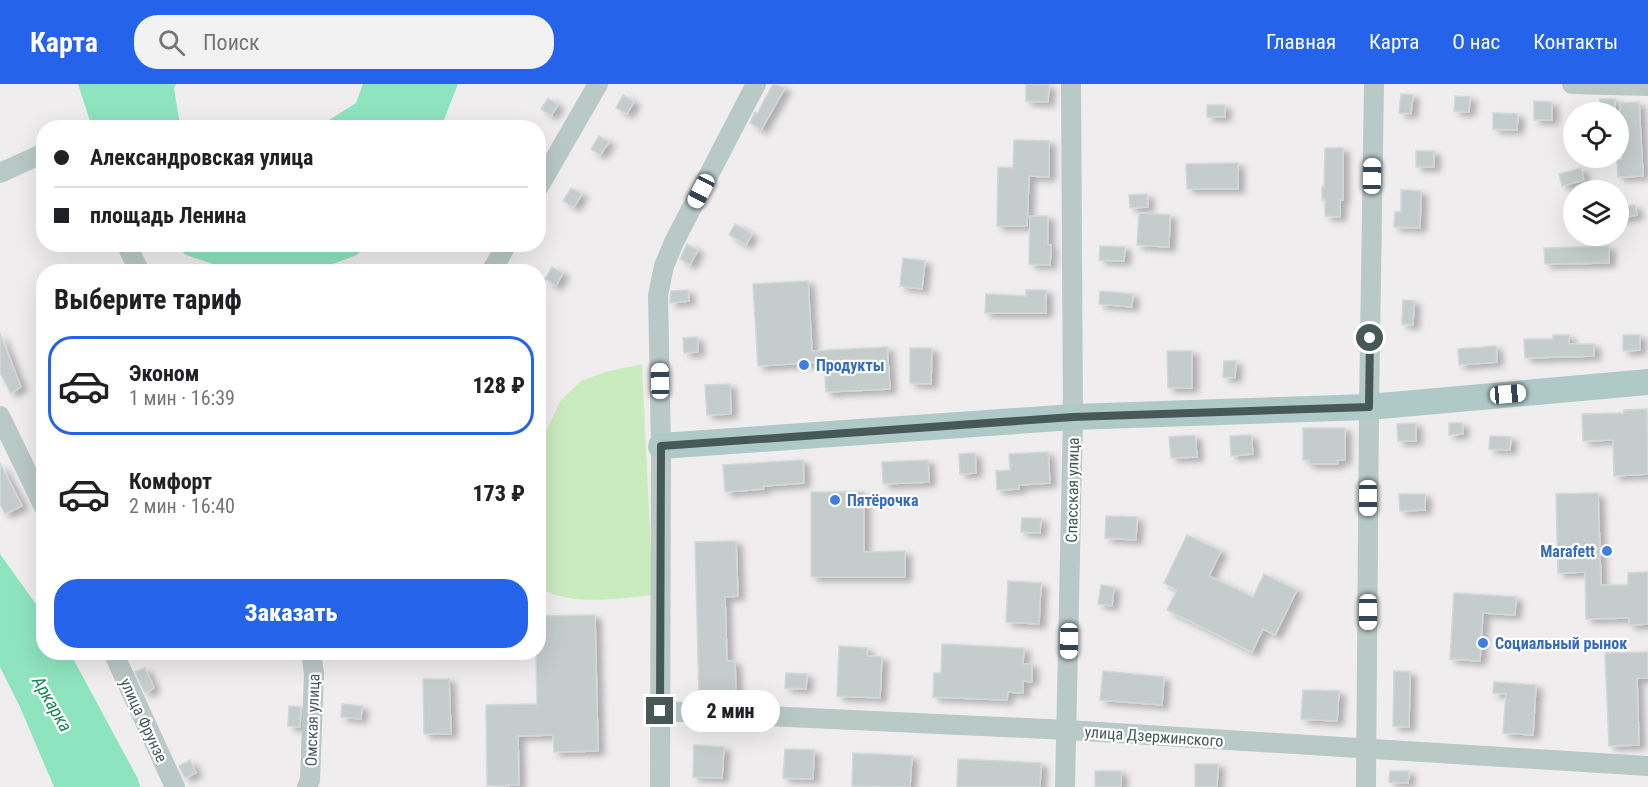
<!DOCTYPE html>
<html lang="ru">
<head>
<meta charset="utf-8">
<style>
  body { margin:0; font-family:"Roboto Condensed",sans-serif; background:#f2f2f2; color:#202124; height:100vh; display:flex; flex-direction:column; font-size:22px; white-space:nowrap }
  * { box-sizing:border-box; margin:0 }
  p { font-size:20px; color:#757577 }
  .icon { flex:none; width:33px; height:33px; fill:none; stroke:currentColor; stroke-width:2; stroke-linecap:round; stroke-linejoin:round }
  .map { position:relative; flex:1; overflow:hidden }
  .side { position:absolute; left:36px; top:180px; width:510px; height:396px; display:flex; flex-direction:column; background:#fff; border-radius:24px; box-shadow:0 6px 24px #0002 }
  .side>* { flex:none }
  .banner { position:absolute; left:36px; top:36px; width:510px; height:132px; border-radius:24px; box-shadow:0 6px 24px #0002; display:grid; align-content:center; height:132px; padding:0 18px; background:#fff }
  .buttons { position:absolute; left:1563px; top:18px; display:grid; gap:12px }
  .buttons a { display:grid; place-items:center; width:66px; height:66px; border-radius:50%; background:#fff; box-shadow:0 6px 24px #0002; font-size:30px }
  .end { position:absolute; width:27px; height:27px; margin:-14px; border:8px solid #475956; background:#fff; box-shadow:0 0 0 3px #fff }
  .from { border-radius:50% }
  .bubble { position:absolute; height:42px; border-radius:21px; background:#fff; box-shadow:0 6px 24px #0002; font-size:20px; font-weight:800; line-height:42px; text-align:center }
  .car { position:absolute; width:18px; height:36px; margin:-18px -9px; border-radius:8px; box-shadow:0 0 4px 2px #0007; background:linear-gradient(#fff 24%,#345 0 40%,#fff 0 76%,#345 0 86%,#fff 0) }
  .banner b { display:flex; align-items:center; gap:21px; height:57px; font-size:22px }
  .banner b+b { border-top:2px solid #e0e0e0 }
  .banner i { width:15px; height:15px; background:#202124 }
  ul { padding:0; list-style:none }
  li { display:flex; align-items:center; gap:18px; height:99px; margin:0 12px 9px; padding:0 6px; border:3px solid transparent; border-radius:24px }
  li div { flex:1 }
  li b { display:block; font-size:22px }
  li em { font-style:normal; font-weight:800 }
  li.on { border-color:#2563eb }
  li>.icon { width:54px; height:54px; stroke-width:1.5 }
  h2 { padding:0 18px; font-size:27px; line-height:72px }
  .primary-button { display:flex; gap:12px; margin-top:auto; padding:12px 18px }
  .primary-button a { flex:1; height:69px; border-radius:24px; background:#2563eb; color:#fff; font-size:24px; font-weight:800; line-height:69px; text-align:center }
  header { display:flex; align-items:center; gap:36px; box-sizing:border-box; height:84px; padding:0 30px; background:#2563eb; color:#fff }
  header strong { font-size:28px }
  nav { display:flex; gap:33px; margin-inline-start:auto; font-size:21px }
  .search { width:420px; height:54px; background:#f2f2f2; display:flex; align-items:center; gap:15px; box-sizing:border-box; padding:0 21px; border-radius:24px; color:#757577; font-size:22px }
  .map>svg:first-child { display:block }
  .green { fill:#caebbe }
  .water { fill:#8ee4be }
  .building { fill:#c4cccc; stroke:#d1d8d8; stroke-width:1.5; filter:url(#shadow) }
  .lines { fill:none; stroke-linecap:round; stroke-linejoin:round }
  .minor { stroke:#b9c9c6; stroke-width:20 }
  .major { stroke:#afcac6; stroke-width:26 }
  .route { stroke:#475956; stroke-width:8 }
  .shop-dot { fill:#3f7fe0; stroke:#fff; stroke-width:2 }
  .labels { text-anchor:middle; stroke-width:4.5; stroke-linejoin:round; paint-order:stroke }
  .shop-label { font-size:16px; font-weight:bold; fill:#366cbe; stroke:#fff; text-anchor:start }
  .street-label { font-size:16px; fill:#475956; stroke:#fff }
  .water-label { font-size:18px; font-style:italic; fill:#168755; stroke:#fff }
</style>
</head>
<body>
<header>
<strong>Карта</strong>
<div class="search"><svg class="icon" aria-label="search" viewBox="0 0 24 24"><circle cx="10" cy="10" r="6"/><path d="M15 15l6 6"/></svg>Поиск</div>
<nav><a>Главная</a><a>Карта</a><a>О нас</a><a>Контакты</a></nav>
</header>
<div class="map">
<svg width="1648" height="703" viewBox="0 0 1648 703">
  <defs>
    <filter id="shadow"><feDropShadow dx="6" dy="4" stdDeviation="3" flood-color="#0004"/></filter>
  </defs>
  <rect width="100%" height="100%" fill="#f0edef"/>
  <path class="green" d="M642 280 653 511C616 515 572 522 539 504L538 364 561 316 581 297 605 288Z"/>
  <path class="water" d="M78 0H176L174 4 179 35 189 43H92Z
    M363 0H458L441 43H318L356 19Z
    M174 161H366L357 171 311 188 234 187 186 171Z
    M0 470 43 530 44 568 70 569 138 695 140 703H54L20 623 0 583Z"/>
  <path class="building" d="M773 0 785 4 761 46 750 39 755 28 757 30Z
    M1026 0 1049 1 1048 18 1026 17Z
    M1401 10 1413 11 1411 30 1399 29Z
    M623 11 634 18 627 30 616 24Z
    M1455 12 1470 13 1469 28 1454 27Z
    M548 14 558 21 551 32 541 25Z
    M1600 15H1615V28H1600Z
    M1534 17 1552 18V36H1534Z
    M1639 18 1643 92 1618 93 1617 76 1622 75 1620 19Z
    M1207 21H1225V33H1207Z
    M1493 29 1518 30 1517 46 1493 45Z
    M599 52 609 58 600 71 591 65Z
    M1014 56 1049 57V93L1029 92 1027 142H997L998 83 1013 84Z
    M1325 64H1343V116H1340V133L1325 132V116H1322V103H1324Z
    M1416 67H1434V83H1416Z
    M1238 79V105H1187L1186 80Z
    M1581 84 1584 96 1562 102 1559 90Z
    M571 104 582 110 574 123 563 117Z
    M1401 106 1421 107 1420 144 1394 143 1395 128H1401Z
    M1147 110 1148 123 1130 124 1129 111Z
    M1635 121 1637 131 1618 135V124Z
    M1139 129 1170 131 1169 163 1137 161Z
    M1030 132H1048V161H1051L1050 181 1029 180Z
    M735 140 752 150 746 161 729 151Z
    M687 160 698 166 690 181 680 175Z
    M1100 162 1125 163 1124 177 1099 176Z
    M1609 162V179L1545 180 1544 164Z
    M903 174 925 177 922 205 900 202Z
    M552 183 563 189 556 202 545 195Z
    M808 197 812 267 887 263 890 305 826 308 824 278 758 282 753 200Z
    M688 206 689 217 670 219 671 207Z
    M1026 206H1046V229H985L986 210 1026 212Z
    M1100 207 1133 210 1132 223 1099 220Z
    M1403 216 1414 217 1413 241 1402 240Z
    M0 249 21 303 11 309 0 289Z
    M1553 251H1569V260H1594V272L1525 274 1524 255H1553Z
    M1623 251H1640V266L1623 267Z
    M697 253 698 268 684 269 683 254Z
    M1496 262 1497 278 1459 281 1458 265Z
    M910 264H932L931 300 910 299Z
    M1167 267H1192V304H1168Z
    M1224 277H1236L1235 294 1223 293Z
    M730 300 731 330 707 331 705 301Z
    M1647 325 1648 390 1614 392 1613 356 1583 357 1582 330 1624 329V326Z
    M1416 339V357H1398L1397 340Z
    M1449 339H1462L1463 350 1449 351Z
    M1303 344H1345V376H1338V380H1309V376H1303Z
    M1195 351 1197 373 1171 374 1169 353Z
    M1251 351 1253 370 1231 372 1230 352Z
    M1490 352 1511 353 1510 366 1489 365Z
    M1048 368 1050 399 1019 401V405L997 406 996 387 1010 386 1009 370Z
    M975 369 976 389 960 390 959 370Z
    M803 376 804 399 763 402 764 405 725 408 723 381Z
    M928 376 929 398 883 400 882 378Z
    M0 379 22 422 5 430 0 420Z
    M811 408H864V468L905 467V493H811Z
    M1598 409 1601 501H1628V489L1648 488V540L1629 541V534L1586 535 1585 488 1558 489 1556 410Z
    M1399 410H1425V426L1400 427Z
    M1106 432 1137 433 1136 456 1105 454Z
    M1022 434H1041L1040 449 1021 448Z
    M1187 451 1221 467 1209 492 1253 513 1264 490 1297 506 1275 551 1263 545 1252 568 1167 526 1177 506 1164 499Z
    M736 457 738 512 725 513 727 577H735L736 610 699 612 695 458Z
    M1008 497 1041 499 1039 540 1006 538Z
    M1101 501 1114 503 1112 522 1098 520Z
    M1454 509 1516 513 1515 531 1483 529 1480 577 1450 575Z
    M595 531 598 667 554 668 553 651 518 652 519 701 487 702 486 621 537 620 536 568H538V532Z
    M942 560 1024 564 1023 580H1032V598L1023 597V609L1008 608 1007 616 933 613 934 589H941Z
    M839 562 867 564V572L882 573 880 614 837 612Z
    M1648 568V594H1637L1639 661 1609 662 1605 569Z
    M145 584 154 604 145 609 135 588Z
    M1103 587 1164 593 1162 621 1100 616Z
    M1394 587 1410 588 1409 643 1393 642Z
    M786 589 807 590 806 605 785 604Z
    M423 595H449L451 650H424Z
    M1494 598 1536 601 1533 651 1503 649 1506 610 1493 609Z
    M1303 606 1339 607 1337 637 1301 635Z
    M342 620 362 622 361 635 341 633Z
    M289 622 301 623 300 643 288 642Z
    M694 661 724 663 722 694 693 693Z
    M785 665 814 666 813 695 783 694Z
    M853 669 912 672 910 703 852 702Z
    M958 675 1041 679 1040 703H957Z
    M190 676 196 689 185 694 179 682Z
    M1195 680H1218L1217 703H1195Z
    M1095 687H1121V703H1095Z
    M1390 687H1409L1408 699 1389 698Z"/>
  <g class="lines">
    <path class="minor" d="M1572 0 1648 2
      M0 89 44 69
      M538 104 598 0
      M126 160 140 188
      M491 188 507 160
      M0 332 44 423
      M113 568 175 703
      M660 627 1068 646 1648 682
      M307 703 310 696 314 590 311 568
      M660 703 661 362 658 211 664 182 674 158 756 0
      M1065 703 1073 333 1071 0
      M1366 703 1369 323 1374 0"/>
    <path class="major" d="M661 362 1073 333 1369 323 1648 298"/>
  </g>
  <g class="lines">
    <path class="route" d="M660 627 661 362 1073 333 1369 323 1370 254"/>
  </g>
  <g class="shop-dot">
    <circle cx="804" cy="281" r="6"/>
    <circle cx="835" cy="416" r="6"/>
    <circle cx="1607" cy="467" r="6"/>
    <circle cx="1483" cy="559" r="6"/>
  </g>
  <g class="labels">
    <g class="shop-label">
      <text x="816" y="287">Продукты</text>
      <text x="847" y="422">Пятёрочка</text>
      <text x="1595" y="473" text-anchor="end">Marafett</text>
      <text x="1495" y="565">Социальный рынок</text>
    </g>
    <g class="street-label">
      <text transform="translate(1072 406) rotate(-89)" y="6">Спасская улица</text>
      <text transform="translate(144 636) rotate(65)" y="6">улица Фрунзе</text>
      <text transform="translate(312 636) rotate(-88)" y="6">Омская улица</text>
      <text transform="translate(1154 652) rotate(4)" y="6">улица Дзержинского</text>
    </g>
    <g class="water-label">
      <text transform="translate(52 620) rotate(60)" y="6">Аркарка</text>
    </g>
  </g>
</svg>
<div class="buttons">
<a><svg class="icon" aria-label="locate" viewBox="0 0 24 24"><circle cx="12" cy="12" r="6"/><path d="M12 2v4M12 18v4M2 12h4M18 12h4"/></svg></a>
<a><svg class="icon" aria-label="layers" viewBox="0 0 24 24"><path d="M12 4l9 5-9 5-9-5zM3 14l9 5 9-5"/></svg></a>
</div>
<i class="end from" style="left:1370px;top:254px"></i>
<i class="end" style="left:660px;top:627px"></i>
<div class="bubble" style="left:681px;top:606px;width:99px">2 мин</div>
<i class="car" style="left:1372px;top:92px;rotate:1deg"></i>
<i class="car" style="left:701px;top:107px;rotate:208deg"></i>
<i class="car" style="left:660px;top:297px;rotate:359deg"></i>
<i class="car" style="left:1508px;top:310px;rotate:85deg"></i>
<i class="car" style="left:1368px;top:414px;rotate:180deg"></i>
<i class="car" style="left:1368px;top:528px;rotate:180deg"></i>
<i class="car" style="left:1069px;top:557px;rotate:181deg"></i>
<div class="banner">
<b><i class="from"></i>Александровская улица</b>
<b><i></i>площадь Ленина</b>
</div>
<section class="side">
<h2>Выберите тариф</h2>
<ul>
<li class="on"><svg class="icon" aria-label="car" viewBox="0 0 24 24"><path d="M5 17H2v-5l4-1 3-4h7l3 4 3 1v5h-3M9 17h6M6 11h13"/><circle cx="7" cy="17" r="2"/><circle cx="17" cy="17" r="2"/></svg><div><b>Эконом</b><p>1 мин · 16:39</p></div><em>128 ₽</em></li>
<li><svg class="icon" aria-label="car" viewBox="0 0 24 24"><path d="M5 17H2v-5l4-1 3-4h7l3 4 3 1v5h-3M9 17h6M6 11h13"/><circle cx="7" cy="17" r="2"/><circle cx="17" cy="17" r="2"/></svg><div><b>Комфорт</b><p>2 мин · 16:40</p></div><em>173 ₽</em></li>
</ul>
<div class="primary-button"><a>Заказать</a></div>
</section>
</div>
</body>
</html>
